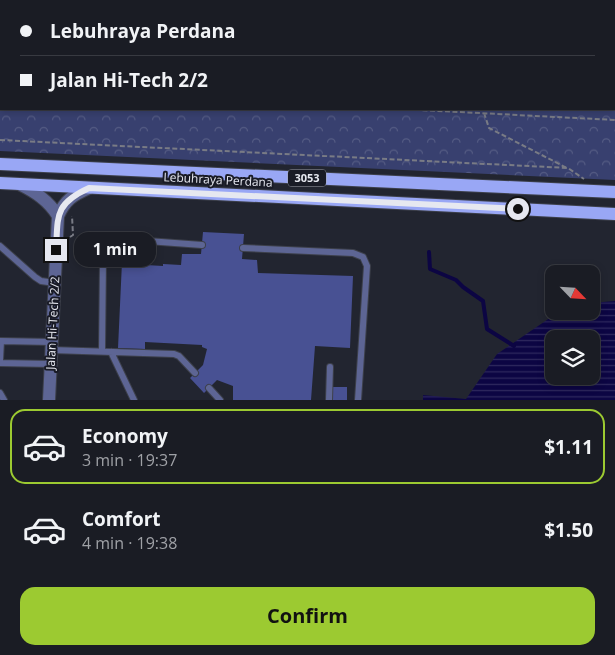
<!DOCTYPE html>
<html lang="en">
<head>
<meta charset="utf-8">
<style>
  body { margin:0; font-family:"Open Sans",sans-serif; background:#23252c; color:#f1f3f6; height:100vh; display:flex; flex-direction:column; font-size:19px; white-space:nowrap }
  * { box-sizing:border-box; margin:0 }
  p { font-size:16px; color:#9fa1a6 }
  .icon { flex:none; width:28px; height:28px; fill:none; stroke:currentColor; stroke-width:2; stroke-linecap:round; stroke-linejoin:round }
  .map { position:relative; height:400px; overflow:hidden }
  .drawer { display:flex; flex-direction:column; background:#1a1c24; flex:1 }
  .drawer>* { flex:none }
  .banner { position:absolute; left:0px; top:0px; width:615px; height:110px; box-shadow:0 2px 8px #0003,0 0 0 1px #383a41; display:grid; align-content:center; height:110px; padding:0 20px; background:#1a1c24 }
  .needle { width:32px; rotate:115deg }
  .controls { position:absolute; left:545px; top:265px; display:grid; gap:10px }
  .controls a { display:grid; place-items:center; width:55px; height:55px; border-radius:10px; background:#1a1c24; box-shadow:0 2px 8px #0003,0 0 0 1px #383a41; font-size:25px }
  .end { position:absolute; width:22px; height:22px; margin:-11px; border:6px solid #e6e8f0; background:#111; box-shadow:0 0 0 2px #111 }
  .from { border-radius:50% }
  .bubble { position:absolute; height:35px; border-radius:15px; background:#1a1c24; box-shadow:0 2px 8px #0003,0 0 0 1px #383a41; font-size:16px; font-weight:700; line-height:35px; text-align:center }
  .banner b { display:flex; align-items:center; gap:18px; height:48px; font-size:19px }
  .banner b+b { border-top:1px solid #383a41 }
  .banner i { width:12px; height:12px; background:#f1f3f6 }
  ul { padding:9px 0 0; list-style:none }
  li { display:flex; align-items:center; gap:15px; height:75px; margin:0 10px 8px; padding:0 10px; border:2px solid transparent; border-radius:15px }
  li div { flex:1 }
  li b { display:block; font-size:19px }
  li em { font-style:normal; font-weight:700 }
  li.selected { border-color:#9cca31 }
  li>.icon { width:45px; height:45px; stroke-width:1.5 }
  .primary-button { display:flex; gap:10px; margin-top:auto; padding:10px 20px }
  .primary-button a { flex:1; height:58px; border-radius:15px; background:#9cca31; color:#111; font-size:20px; font-weight:700; line-height:58px; text-align:center }
  .map>svg:first-child { display:block }
  .park { fill:url(#park-crowns) }
  .water { fill:url(#water-rules); fill-rule:evenodd }
  .lines { fill:none; stroke-linecap:round; stroke-linejoin:round }
  .stream { stroke:#0c0543; stroke-width:4 }
  .river { stroke:#0c0543; stroke-width:21 }
  .building { fill:#485193 }
  .lane-casing { stroke:#3d404b; stroke-width:8 }
  .street-casing { stroke:#3d404b; stroke-width:14 }
  .primary-casing { stroke:#3d404b; stroke-width:14 }
  .path { stroke:#797b85; stroke-width:2; stroke-dasharray:5 2.5; stroke-linecap:butt }
  .lane { stroke:#5d6594; stroke-width:6 }
  .street { stroke:#5d6594; stroke-width:12 }
  .primary { stroke:#99a7f5; stroke-width:12 }
  .route { stroke:#e6e8f0; stroke-width:6 }
  .labels { text-anchor:middle; stroke-width:4; stroke-linejoin:round; paint-order:stroke }
  .shield { fill:#191b26; stroke:#a8aab3; stroke-width:1 }
  .shield-label { font-size:11px; font-weight:bold; fill:#e6e8f0 }
  .street-label { font-size:12px; fill:#e6e8f0; stroke:#191b26 }
</style>
</head>
<body>
<div class="map">
<svg width="615" height="400" viewBox="0 0 615 400">
  <defs>
    <pattern id="park-crowns" width="20" height="18" patternUnits="userSpaceOnUse" patternTransform="scale(1.25)"><rect width="20" height="18" fill="#38406f"/><path d="M2 6a3 3 0 1 1 6 0M12 15a3 3 0 1 1 6 0" fill="none" stroke="#555c84"/></pattern>
    <pattern id="water-rules" width="6" height="5" patternUnits="userSpaceOnUse" patternTransform="scale(1.25)"><rect width="6" height="5" fill="#0c0543"/><path d="M0 2.5h6" fill="none" stroke="#2f295e"/></pattern>
  </defs>
  <rect width="100%" height="100%" fill="#222530"/>
  <path class="park" d="M0 80 1 109H615V180L0 151Z"/>
  <path class="water" d="M615 301V400H423V395L466 399 497 354 560 311H591V303ZM554 339H591V376H554Z"/>
  <g class="lines">
    <path class="stream" d="M429 252 430 269 456 280 463 287 483 301 487 329 514 346"/>
    <path class="river" d="M0 64 1 65
      M614 94H615"/>
  </g>
  <path class="building" d="M203 232 244 234 242 259 257 260 258 273 353 276 350 348 315 346 311 400H233V386L217 380 204 393 190 378 203 365 207 349 202 347V345L145 342V349L118 348 122 262 146 263V265L163 266V264L181 265 182 254H201Z
    M333 387H347V400H333Z"/>
  <g class="lines">
    <g class="lane-casing">
      <path id="lane" d="M0 246 35 277 41 281 55 283
        M243 248 353 253 363 257 367 266 358 400
        M52 350 174 354 179 356 195 373
        M102 351 103 258C106 248 110 243 120 239L202 245
        M111 352 134 400
        M0 360 1 341 52 342
        M0 363 51 364
        M209 388 220 400
        M0 393 4 400
        M329 400 330 367"/>
    </g>
    <g class="street-casing">
      <path id="street" d="M19 184C35 192 48 200 58 216
        M49 400 58 216C65 200 73 195 89 188"/>
    </g>
    <g class="primary-casing">
      <path id="primary" d="M0 164 615 192
        M0 183 615 214"/>
    </g>
    <path class="path" d="M0 92H1
      M400 109 615 120
      M484 113 489 128 567 168
      M0 140 568 168 584 179
      M70 237 73 235 72 216"/>
    <use href="#lane" class="lane"/>
    <use href="#street" class="street"/>
    <use href="#primary" class="primary"/>
  </g>
  <g class="lines">
    <path class="route" d="M56 250C58 216 54 204 89 188L518 209"/>
  </g>
  <g class="labels">
    <rect class="shield" x="288" y="169.5" width="38" height="17" rx="4"/>
    <g class="shield-label">
      <text x="307" y="182">3053</text>
    </g>
    <g class="street-label">
      <text transform="translate(218 180) rotate(3)" y="4">Lebuhraya Perdana</text>
      <text transform="translate(53 323) rotate(-87)" y="4">Jalan Hi-Tech 2/2</text>
    </g>
  </g>
</svg>
<div class="controls">
<a><svg class="needle" viewBox="-14 -14 28 28"><path d="M0-13l5 13h-10z" fill="#e53935"/><path d="M0 13l5-13h-10z" fill="#9fa1a6"/></svg></a>
<a><svg class="icon" aria-label="layers" viewBox="0 0 24 24"><path d="M12 4l9 5-9 5-9-5zM3 14l9 5 9-5"/></svg></a>
</div>
<i class="end from" style="left:518px;top:209px"></i>
<i class="end" style="left:56px;top:250px"></i>
<div class="bubble" style="left:74px;top:232px;width:82px">1 min</div>
<div class="banner">
<b><i class="from"></i>Lebuhraya Perdana</b>
<b><i></i>Jalan Hi-Tech 2/2</b>
</div>
</div>
<section class="drawer">
<ul>
<li class="selected"><svg class="icon" aria-label="car" viewBox="0 0 24 24"><path d="M5 17H2v-5l4-1 3-4h7l3 4 3 1v5h-3M9 17h6M6 11h13"/><circle cx="7" cy="17" r="2"/><circle cx="17" cy="17" r="2"/></svg><div><b>Economy</b><p>3 min · 19:37</p></div><em>$1.11</em></li>
<li><svg class="icon" aria-label="car" viewBox="0 0 24 24"><path d="M5 17H2v-5l4-1 3-4h7l3 4 3 1v5h-3M9 17h6M6 11h13"/><circle cx="7" cy="17" r="2"/><circle cx="17" cy="17" r="2"/></svg><div><b>Comfort</b><p>4 min · 19:38</p></div><em>$1.50</em></li>
</ul>
<div class="primary-button"><a>Confirm</a></div>
</section>
</body>
</html>
